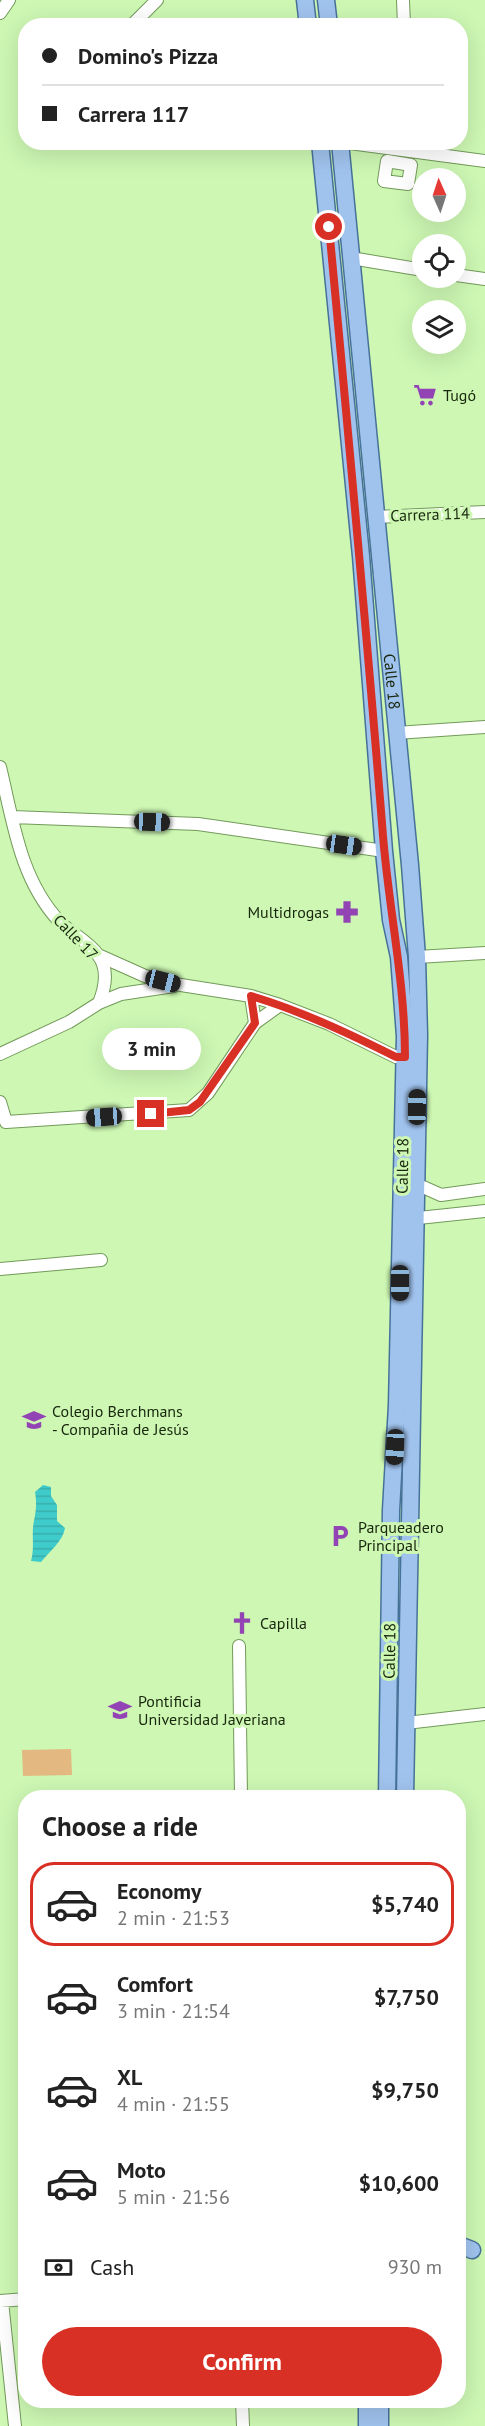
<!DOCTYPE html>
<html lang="en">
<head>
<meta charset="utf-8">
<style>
  body { margin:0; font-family:"PT Sans",sans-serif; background:#f6f6f6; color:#222; height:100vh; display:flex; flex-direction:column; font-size:22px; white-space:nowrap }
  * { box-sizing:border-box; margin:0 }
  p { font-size:20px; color:#767676 }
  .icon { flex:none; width:33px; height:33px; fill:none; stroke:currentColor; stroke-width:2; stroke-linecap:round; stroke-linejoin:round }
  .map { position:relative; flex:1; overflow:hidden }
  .side { position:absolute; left:18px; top:1790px; width:448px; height:618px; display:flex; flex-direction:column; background:#fff; border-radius:24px; box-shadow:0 6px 24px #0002 }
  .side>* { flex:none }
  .top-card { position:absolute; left:18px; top:18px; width:450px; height:132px; border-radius:24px; box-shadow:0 6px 24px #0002; display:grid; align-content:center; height:132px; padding:0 24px; background:#fff }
  .needle { width:39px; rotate:357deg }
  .buttons { position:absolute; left:412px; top:168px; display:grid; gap:12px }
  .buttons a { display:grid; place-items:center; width:54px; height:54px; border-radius:50%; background:#fff; box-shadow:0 6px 24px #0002; font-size:30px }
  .end { position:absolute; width:27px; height:27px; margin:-14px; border:8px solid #d93025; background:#fff; box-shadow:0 0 0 3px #fff }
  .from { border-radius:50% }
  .bubble { position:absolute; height:42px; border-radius:21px; background:#fff; box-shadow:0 6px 24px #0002; font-size:20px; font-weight:800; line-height:42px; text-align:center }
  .car { position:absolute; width:18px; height:36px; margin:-18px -9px; border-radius:8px; box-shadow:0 0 4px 2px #0007; background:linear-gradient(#222 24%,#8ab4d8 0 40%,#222 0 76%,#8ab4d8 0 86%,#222 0) }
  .top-card b { display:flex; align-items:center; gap:21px; height:57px; font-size:22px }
  .top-card b+b { border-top:2px solid #e0e0e0 }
  .top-card i { width:15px; height:15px; background:#222 }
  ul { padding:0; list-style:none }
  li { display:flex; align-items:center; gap:18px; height:84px; margin:0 12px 9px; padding:0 12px; border:3px solid transparent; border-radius:24px }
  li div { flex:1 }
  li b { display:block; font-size:22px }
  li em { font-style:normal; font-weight:800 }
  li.current { border-color:#d93025 }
  li>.icon { width:54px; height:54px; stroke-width:1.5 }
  h2 { padding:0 24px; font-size:27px; line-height:72px }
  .pay { display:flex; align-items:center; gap:15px; height:66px; padding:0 24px; font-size:22px }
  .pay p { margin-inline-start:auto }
  .primary-button { display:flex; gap:12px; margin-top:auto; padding:12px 24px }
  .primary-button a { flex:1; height:69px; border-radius:36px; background:#d93025; color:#fff; font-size:24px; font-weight:800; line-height:69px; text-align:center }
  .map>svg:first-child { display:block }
  .green { fill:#e3b981 }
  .water { fill:url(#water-rules) }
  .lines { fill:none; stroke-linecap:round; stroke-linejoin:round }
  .minor-casing { stroke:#739a5a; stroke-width:14 }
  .major-casing { stroke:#477298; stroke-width:19 }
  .minor { stroke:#fff; stroke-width:12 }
  .major { stroke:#a0c3ee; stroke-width:16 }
  .route { stroke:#d93025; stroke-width:8 }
  .labels { text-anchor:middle; stroke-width:6; stroke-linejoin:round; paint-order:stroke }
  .poi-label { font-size:16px; fill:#18270d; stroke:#cdf7b3; text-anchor:start }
  .street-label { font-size:16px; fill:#18270d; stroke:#cdf7b3 }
</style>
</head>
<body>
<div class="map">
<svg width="485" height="2426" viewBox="0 0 485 2426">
  <defs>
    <pattern id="water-rules" width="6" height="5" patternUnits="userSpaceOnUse" patternTransform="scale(1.5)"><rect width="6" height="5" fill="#3fcbca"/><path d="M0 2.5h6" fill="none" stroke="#37aeac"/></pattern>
  </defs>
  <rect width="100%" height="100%" fill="#cdf7b3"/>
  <path class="green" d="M71 1749 72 1775 23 1776 22 1750Z"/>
  <path class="water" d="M43 1485 51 1487V1496L57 1505V1521L65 1528C63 1541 49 1552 41 1562L31 1561C35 1547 31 1534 34 1521 36 1510 37 1504 35 1492Z"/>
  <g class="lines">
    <g class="minor-casing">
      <path id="minor" d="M403 0 404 26
        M0 13 9 0
        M131 26 157 0
        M342 142 485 161
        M387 161 411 165 408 184 384 181Z
        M351 258 423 270
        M456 275 485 279
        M376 517 485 512
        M396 733 485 727
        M0 767C13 821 20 879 59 921 70 933 88 941 98 955 109 969 105 988 99 1003
        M12 817 198 824 384 851
        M98 955 145 976 181 985 251 996 280 1005 329 1024 396 1057 410 1056
        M417 957 485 953
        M251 996 255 1023
        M0 1054 69 1022 99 1003 121 994 174 986
        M0 1102 6 1122 189 1110 208 1093 255 1023 280 1005
        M423 1187 441 1195 485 1189
        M409 1219 485 1211
        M0 1269 101 1260
        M239 1646 241 1797
        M406 1723 485 1714
        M0 2301 26 2299
        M2 2301 15 2426
        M242 2400 243 2426"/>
    </g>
    <g class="major-casing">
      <g id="major">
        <path d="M305 0 308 26"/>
        <path d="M326 0 329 26"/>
        <path d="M320 142 361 556 384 851 391 920 399 957 405 1036 397 1405 391 1510 387 1797"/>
        <path id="s1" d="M340 142 410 865 417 957 419 1035 405 1797"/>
        <path d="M459 2245 472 2250"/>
        <path d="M367 2426V2400"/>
        <path d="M380 2426V2400"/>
      </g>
    </g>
    <use href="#minor" class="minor"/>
    <use href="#major" class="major"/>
  </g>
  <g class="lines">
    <path class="route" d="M151 1114 189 1110 200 1102 255 1023 251 996C301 1011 348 1033 396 1057H405C405 982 389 910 383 836 367 633 348 430 329 227"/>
  </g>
  <defs>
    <g id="supermarket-bare" transform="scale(1.8)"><path d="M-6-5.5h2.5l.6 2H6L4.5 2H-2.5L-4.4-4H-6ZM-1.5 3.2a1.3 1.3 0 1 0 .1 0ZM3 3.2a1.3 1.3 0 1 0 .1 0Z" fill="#9244b4" stroke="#cdf7b3" stroke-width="2.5" paint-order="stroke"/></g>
    <g id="pharmacy-bare" transform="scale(1.8)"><path d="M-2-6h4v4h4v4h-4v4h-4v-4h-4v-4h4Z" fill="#9244b4" stroke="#cdf7b3" stroke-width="2.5" paint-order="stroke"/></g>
    <g id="school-bare" transform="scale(1.8)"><path d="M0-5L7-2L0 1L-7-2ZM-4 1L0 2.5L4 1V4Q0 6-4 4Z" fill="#9244b4" stroke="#cdf7b3" stroke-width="2.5" paint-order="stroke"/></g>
    <g id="parking-bare" transform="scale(1.8)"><path d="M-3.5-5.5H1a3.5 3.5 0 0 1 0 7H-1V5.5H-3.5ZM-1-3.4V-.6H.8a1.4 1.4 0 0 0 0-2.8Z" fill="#9244b4" stroke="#cdf7b3" stroke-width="2.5" paint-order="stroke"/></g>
    <g id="church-bare" transform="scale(1.8)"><path d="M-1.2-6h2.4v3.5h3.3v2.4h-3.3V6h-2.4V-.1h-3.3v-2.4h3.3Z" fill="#9244b4" stroke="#cdf7b3" stroke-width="2.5" paint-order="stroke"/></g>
    <g id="university-bare" transform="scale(1.8)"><path d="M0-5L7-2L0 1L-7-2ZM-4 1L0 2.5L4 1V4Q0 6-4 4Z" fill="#9244b4" stroke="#cdf7b3" stroke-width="2.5" paint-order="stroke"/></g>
  </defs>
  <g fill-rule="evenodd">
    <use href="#supermarket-bare" x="425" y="395"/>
    <use href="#pharmacy-bare" x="347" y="912"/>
    <use href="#school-bare" x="34" y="1420"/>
    <use href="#parking-bare" x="340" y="1536"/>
    <use href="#church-bare" x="242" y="1623"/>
    <use href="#university-bare" x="120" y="1710"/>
  </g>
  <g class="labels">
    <g class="poi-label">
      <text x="443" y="401">Tugó</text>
      <text x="329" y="918" text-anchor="end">Multidrogas</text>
      <text x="52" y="1417">Colegio Berchmans<tspan x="52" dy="18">- Compañia de Jesús</tspan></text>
      <text x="358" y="1533">Parqueadero<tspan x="358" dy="18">Principal</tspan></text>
      <text x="260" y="1629">Capilla</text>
      <text x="138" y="1707">Pontificia<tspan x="138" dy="18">Universidad Javeriana</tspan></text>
    </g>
    <g class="street-label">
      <text transform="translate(430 514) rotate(-2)" y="6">Carrera 114</text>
      <text dy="6" stroke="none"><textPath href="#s1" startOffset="542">Calle 18</textPath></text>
      <text transform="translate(76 937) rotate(46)" y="6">Calle 17</text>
      <text transform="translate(402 1166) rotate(-89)" y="6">Calle 18</text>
      <text transform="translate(389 1651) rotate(-89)" y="6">Calle 18</text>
    </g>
  </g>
</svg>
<div class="buttons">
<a><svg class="needle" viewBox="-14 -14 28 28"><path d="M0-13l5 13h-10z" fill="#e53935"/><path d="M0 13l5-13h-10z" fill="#767676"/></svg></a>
<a><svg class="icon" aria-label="locate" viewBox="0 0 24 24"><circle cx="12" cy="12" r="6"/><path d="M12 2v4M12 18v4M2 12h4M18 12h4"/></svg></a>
<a><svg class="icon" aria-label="layers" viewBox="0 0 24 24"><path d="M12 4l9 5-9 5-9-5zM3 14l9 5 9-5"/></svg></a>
</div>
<i class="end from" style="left:329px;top:227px"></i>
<i class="end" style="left:151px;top:1114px"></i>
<div class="bubble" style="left:102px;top:1028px;width:99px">3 min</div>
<i class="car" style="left:152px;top:822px;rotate:92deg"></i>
<i class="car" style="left:344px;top:845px;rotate:98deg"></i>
<i class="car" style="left:163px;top:981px;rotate:104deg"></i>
<i class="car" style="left:417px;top:1107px;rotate:1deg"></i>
<i class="car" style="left:104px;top:1117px;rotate:266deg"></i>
<i class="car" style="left:400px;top:1283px;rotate:180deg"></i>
<i class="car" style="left:395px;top:1447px;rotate:183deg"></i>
<div class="top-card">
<b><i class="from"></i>Domino's Pizza</b>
<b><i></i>Carrera 117</b>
</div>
<section class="side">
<h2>Choose a ride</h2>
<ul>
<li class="current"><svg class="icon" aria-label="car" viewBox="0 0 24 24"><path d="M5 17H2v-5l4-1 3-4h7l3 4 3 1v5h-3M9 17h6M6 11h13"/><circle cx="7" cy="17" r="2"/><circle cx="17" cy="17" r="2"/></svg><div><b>Economy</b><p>2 min · 21:53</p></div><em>$5,740</em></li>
<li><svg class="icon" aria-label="car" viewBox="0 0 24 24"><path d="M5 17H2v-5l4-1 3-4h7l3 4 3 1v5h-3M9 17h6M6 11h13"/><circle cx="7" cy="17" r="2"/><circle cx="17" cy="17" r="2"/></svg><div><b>Comfort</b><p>3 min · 21:54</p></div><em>$7,750</em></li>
<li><svg class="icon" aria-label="car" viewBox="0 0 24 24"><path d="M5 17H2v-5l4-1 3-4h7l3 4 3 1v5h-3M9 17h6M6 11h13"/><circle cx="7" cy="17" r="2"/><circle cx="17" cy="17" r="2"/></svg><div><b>XL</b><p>4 min · 21:55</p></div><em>$9,750</em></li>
<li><svg class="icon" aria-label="car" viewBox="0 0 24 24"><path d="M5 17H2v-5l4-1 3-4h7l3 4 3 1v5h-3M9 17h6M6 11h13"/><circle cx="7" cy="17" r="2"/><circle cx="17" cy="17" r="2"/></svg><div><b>Moto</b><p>5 min · 21:56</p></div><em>$10,600</em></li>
</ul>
<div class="pay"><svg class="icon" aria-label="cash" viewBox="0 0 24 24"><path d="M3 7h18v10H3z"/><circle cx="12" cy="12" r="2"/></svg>Cash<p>930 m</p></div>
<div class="primary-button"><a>Confirm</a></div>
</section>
</div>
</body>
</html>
